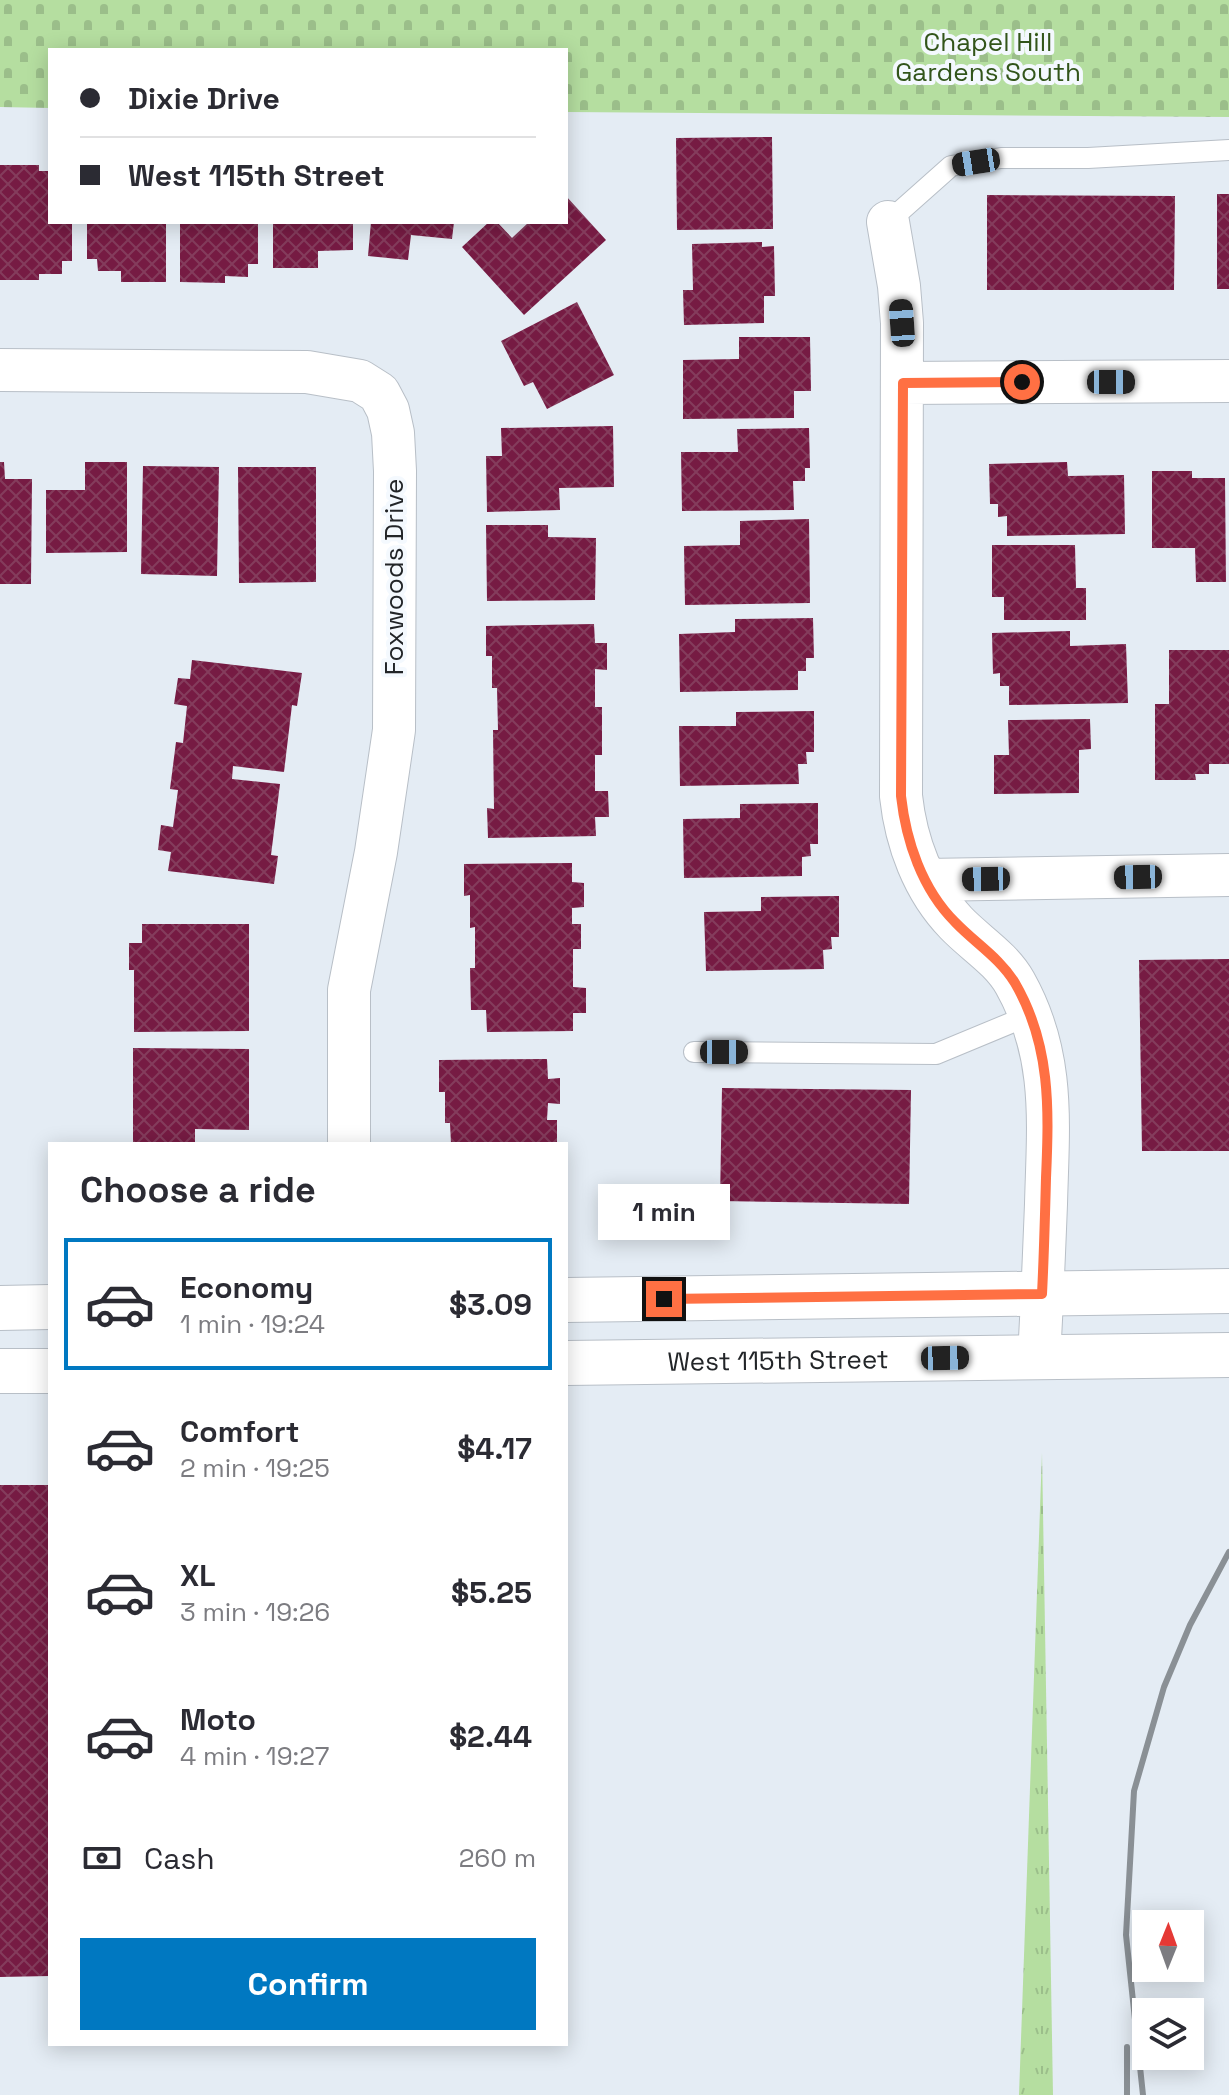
<!DOCTYPE html>
<html lang="en">
<head>
<meta charset="utf-8">
<style>
  body { margin:0; font-family:"Space Grotesk",sans-serif; background:#f2f2f3; color:#2b2b33; height:100vh; display:flex; flex-direction:column; font-size:30px; white-space:nowrap }
  * { box-sizing:border-box; margin:0 }
  p { font-size:26px; color:#7c7c81 }
  .icon { flex:none; width:44px; height:44px; fill:none; stroke:currentColor; stroke-width:2; stroke-linecap:round; stroke-linejoin:round }
  .map { position:relative; flex:1; overflow:hidden }
  .panel { position:absolute; left:48px; top:1142px; width:520px; height:904px; display:flex; flex-direction:column; background:#fff; border-radius:0px; box-shadow:0 4px 20px #0003 }
  .panel>* { flex:none }
  .top-card { position:absolute; left:48px; top:48px; width:520px; height:176px; border-radius:0px; box-shadow:0 4px 20px #0003; display:grid; align-content:center; height:176px; padding:0 32px; background:#fff }
  .needle { width:52px; rotate:1deg }
  .tools { position:absolute; left:1132px; top:1910px; display:grid; gap:16px }
  .tools a { display:grid; place-items:center; width:72px; height:72px; border-radius:0px; background:#fff; box-shadow:0 4px 20px #0003; font-size:40px }
  .end { position:absolute; width:36px; height:36px; margin:-18px; border:10px solid #ff7043; background:#111; box-shadow:0 0 0 4px #111 }
  .from { border-radius:50% }
  .bubble { position:absolute; height:56px; border-radius:0px; background:#fff; box-shadow:0 4px 20px #0003; font-size:26px; font-weight:700; line-height:56px; text-align:center }
  .car { position:absolute; width:24px; height:48px; margin:-24px -12px; border-radius:10px; box-shadow:0 0 6px 2px #0007; background:linear-gradient(#222 24%,#8ab4d8 0 40%,#222 0 76%,#8ab4d8 0 86%,#222 0) }
  .top-card b { display:flex; align-items:center; gap:28px; height:76px; font-size:30px }
  .top-card b+b { border-top:2px solid #e1e1e2 }
  .top-card i { width:20px; height:20px; background:#2b2b33 }
  ul { padding:0; list-style:none }
  li { display:flex; align-items:center; gap:24px; height:132px; margin:0 16px 12px; padding:0 16px; border:4px solid transparent; border-radius:0px }
  li div { flex:1 }
  li b { display:block; font-size:30px }
  li em { font-style:normal; font-weight:700 }
  li.active { border-color:#0078c1 }
  li>.icon { width:72px; height:72px; stroke-width:1.5 }
  h2 { padding:0 32px; font-size:36px; line-height:96px }
  .pay { display:flex; align-items:center; gap:20px; height:88px; padding:0 32px; font-size:30px }
  .pay p { margin-inline-start:auto }
  .cta { display:flex; gap:16px; margin-top:auto; padding:16px 32px }
  .cta a { flex:1; height:92px; border-radius:0px; background:#0078c1; color:#fff; font-size:32px; font-weight:700; line-height:92px; text-align:center }
  .map>svg:first-child { display:block }
  .grass { fill:url(#grass-tufts) }
  .cemetery { fill:url(#cemetery-stones) }
  .building { fill:url(#building-cross-hatch) }
  .lines { fill:none; stroke-linecap:round; stroke-linejoin:round }
  .service-casing { stroke:#b8bfc7; stroke-width:22 }
  .minor-casing { stroke:#b8bfc7; stroke-width:44 }
  .tertiary-casing { stroke:#b8bfc7; stroke-width:46 }
  .service { stroke:#fff; stroke-width:20 }
  .minor { stroke:#fff; stroke-width:42 }
  .tertiary { stroke:#fff; stroke-width:44 }
  .rail { stroke:#8a9095; stroke-width:6 }
  .route { stroke:#ff7043; stroke-width:10 }
  .labels { text-anchor:middle; stroke-width:8; stroke-linejoin:round; paint-order:stroke }
  .park-label { font-size:26px; fill:#32551a; stroke:#f4f9fe }
  .street-label { font-size:26px; fill:#222528; stroke:#f4f9fe }
</style>
</head>
<body>
<div class="map">
<svg width="1229" height="2095" viewBox="0 0 1229 2095">
  <defs>
    <pattern id="grass-tufts" width="24" height="20" patternUnits="userSpaceOnUse" patternTransform="scale(2)"><rect width="24" height="20" fill="#b5dea0"/><path d="M3 7l-1-3M5 7V3M7 7l1-3M15 17l-1-3M17 17v-4M19 17l1-3" fill="none" stroke="#9bbe8a"/></pattern>
    <pattern id="cemetery-stones" width="16" height="16" patternUnits="userSpaceOnUse" patternTransform="scale(2)"><rect width="16" height="16" fill="#b5dea0"/><path d="M2 7V4a2 2 0 0 1 4 0v3zM10 15v-3a2 2 0 0 1 4 0v3z" fill="#9bbe8a"/></pattern>
    <pattern id="building-cross-hatch" width="8" height="8" patternUnits="userSpaceOnUse" patternTransform="scale(2)"><rect width="8" height="8" fill="#761b43"/><path d="M0 0l8 8M0 8l8-8" fill="none" stroke="#843c5c"/></pattern>
  </defs>
  <rect width="100%" height="100%" fill="#e4ecf4"/>
  <path class="grass" d="M1042 1453 1053 2095H1019Z"/>
  <path class="cemetery" d="M0 0H1229V117L566 112V50H50V108L0 107Z"/>
  <path class="building" d="M772 137 773 229 677 230 676 138Z
    M0 165H39V171H50V222H72V261H62V274H39V280H0Z
    M1217 194H1229V289H1217Z
    M987 195 1175 196 1174 290H987Z
    M566 196 606 240 524 315 462 247 489 222H497L512 238 529 222H566Z
    M87 222H166V282H121V271H98L97 259H87Z
    M180 222H258V264H248V277L225 276V283L180 282Z
    M273 222H353V250L318 251V268H273Z
    M371 222H454L452 239 411 235 408 260 368 256Z
    M762 242V247L774 246 775 296H764V323L684 325 683 290H693L692 244Z
    M577 302 614 375 547 409 533 382 524 386 501 341Z
    M739 337H810L811 391H794V418L683 419V360L739 359Z
    M613 426 614 487 559 488 560 510 487 512 486 456H502L501 428Z
    M809 428 810 468H805V481H793L794 510 682 511 681 452H738L737 429Z
    M0 462H4L5 479H32L31 584H0Z
    M85 462H127V552L46 553V490H85Z
    M1067 462 1068 476 1124 475 1125 534 1007 536V516L998 517V504H990L989 464Z
    M143 466 219 467 217 576 141 574Z
    M238 467H316V582L239 583Z
    M1152 471H1192V478H1225L1226 582H1196L1195 548H1152Z
    M809 519 810 603 685 605 684 546 740 545V521Z
    M486 525H548V537L596 538 595 600 487 601Z
    M992 545H1075L1076 588H1086V620H1004V597H992Z
    M813 618 814 658H806V671H798V690L680 692 679 634 735 632V619Z
    M594 624 595 643H607V670L595 669V707H602V755H595V791H608L609 817H595L596 836 488 838 487 808 494 809 493 730H498L497 688H492V656H486V626Z
    M1070 631V646L1126 644 1128 703 1009 705V686H1000V673L993 674 992 633Z
    M1169 650H1229V764H1209V774H1195L1196 780H1155V704H1169Z
    M192 660 302 673 297 706 292 705 284 772 233 766 232 779 280 784 271 855 278 856 274 884 168 871 171 852 158 850 161 825 173 827 178 790 170 789 176 742 183 743 187 706 174 704 178 678 190 679Z
    M814 711V752H806L807 764H798L799 784 680 786 679 726H736V712Z
    M1090 719 1091 749 1079 750V793L994 794V755H1009L1008 720Z
    M818 803V844H810L811 856 802 857V876L684 878 683 819 740 818V804Z
    M572 863V882L584 883V907L572 908V924H581V949H573V987L586 988V1013H573V1031L487 1032 486 1010H471L470 968H475V927L470 928V895L464 896V864Z
    M839 896V937H831L832 949 823 950 824 969 706 971 704 912 761 911V897Z
    M142 924H249V1031L134 1032V970H129V943H142Z
    M1229 959V1151H1142L1139 960Z
    M133 1048 249 1049V1130L195 1129V1144H133Z
    M547 1059 548 1079 560 1078V1104L548 1103 547 1120H557V1144H451L450 1123H445V1092H439V1060Z
    M722 1088 911 1090 909 1204 720 1201Z
    M0 1485H50V1976L0 1977Z"/>
  <g class="lines">
    <g class="service-casing">
      <path id="service" d="M888 222 951 166 1001 158H1088L1229 150
        M694 1052 936 1054 1030 1015"/>
    </g>
    <g class="minor-casing">
      <path id="minor" d="M888 222 899 286 902 323 901 796C906 842 923 889 956 923 975 943 1001 958 1015 983 1056 1056 1048 1125 1046 1204 1044 1255 1042 1306 1039 1357
        M0 370 307 372 360 381 379 393 388 410 393 433 395 471 394 730 376 852 349 990V1144
        M903 383 1229 381
        M926 880 1229 875"/>
    </g>
    <g class="tertiary-casing">
      <g id="tertiary">
        <path d="M566 1300 1229 1291"/>
        <path d="M0 1308 50 1307"/>
        <path id="s1" d="M566 1363 1229 1355"/>
        <path d="M0 1371H50"/>
      </g>
    </g>
    <use href="#service" class="service"/>
    <use href="#minor" class="minor"/>
    <use href="#tertiary" class="tertiary"/>
    <path class="rail" d="M1127 2047V2095
      M1143 2095 1126 1935 1134 1791 1164 1687 1190 1625 1229 1552"/>
  </g>
  <g class="lines">
    <path class="route" d="M664 1299 1042 1294C1044 1255 1045 1217 1046 1178 1049 1109 1051 1045 1015 983 1000 958 975 943 955 922 922 889 906 841 901 796L903 383 1022 382"/>
  </g>
  <g class="labels">
    <g class="park-label">
      <text x="988" y="51">Chapel Hill<tspan x="988" dy="30">Gardens South</tspan></text>
    </g>
    <g class="street-label">
      <text transform="translate(394 577) rotate(-90)" y="9">Foxwoods Drive</text>
      <text dy="9" stroke="none"><textPath href="#s1" startOffset="212">West 115th Street</textPath></text>
    </g>
  </g>
</svg>
<div class="tools">
<a><svg class="needle" viewBox="-14 -14 28 28"><path d="M0-13l5 13h-10z" fill="#e53935"/><path d="M0 13l5-13h-10z" fill="#7c7c81"/></svg></a>
<a><svg class="icon" aria-label="layers" viewBox="0 0 24 24"><path d="M12 4l9 5-9 5-9-5zM3 14l9 5 9-5"/></svg></a>
</div>
<i class="end from" style="left:1022px;top:382px"></i>
<i class="end" style="left:664px;top:1299px"></i>
<div class="bubble" style="left:598px;top:1184px;width:132px">1 min</div>
<i class="car" style="left:976px;top:162px;rotate:261deg"></i>
<i class="car" style="left:902px;top:323px;rotate:356deg"></i>
<i class="car" style="left:1111px;top:382px;rotate:90deg"></i>
<i class="car" style="left:1138px;top:877px;rotate:269deg"></i>
<i class="car" style="left:986px;top:879px;rotate:269deg"></i>
<i class="car" style="left:724px;top:1052px;rotate:90deg"></i>
<i class="car" style="left:945px;top:1358px;rotate:89deg"></i>
<div class="top-card">
<b><i class="from"></i>Dixie Drive</b>
<b><i></i>West 115th Street</b>
</div>
<section class="panel">
<h2>Choose a ride</h2>
<ul>
<li class="active"><svg class="icon" aria-label="car" viewBox="0 0 24 24"><path d="M5 17H2v-5l4-1 3-4h7l3 4 3 1v5h-3M9 17h6M6 11h13"/><circle cx="7" cy="17" r="2"/><circle cx="17" cy="17" r="2"/></svg><div><b>Economy</b><p>1 min · 19:24</p></div><em>$3.09</em></li>
<li><svg class="icon" aria-label="car" viewBox="0 0 24 24"><path d="M5 17H2v-5l4-1 3-4h7l3 4 3 1v5h-3M9 17h6M6 11h13"/><circle cx="7" cy="17" r="2"/><circle cx="17" cy="17" r="2"/></svg><div><b>Comfort</b><p>2 min · 19:25</p></div><em>$4.17</em></li>
<li><svg class="icon" aria-label="car" viewBox="0 0 24 24"><path d="M5 17H2v-5l4-1 3-4h7l3 4 3 1v5h-3M9 17h6M6 11h13"/><circle cx="7" cy="17" r="2"/><circle cx="17" cy="17" r="2"/></svg><div><b>XL</b><p>3 min · 19:26</p></div><em>$5.25</em></li>
<li><svg class="icon" aria-label="car" viewBox="0 0 24 24"><path d="M5 17H2v-5l4-1 3-4h7l3 4 3 1v5h-3M9 17h6M6 11h13"/><circle cx="7" cy="17" r="2"/><circle cx="17" cy="17" r="2"/></svg><div><b>Moto</b><p>4 min · 19:27</p></div><em>$2.44</em></li>
</ul>
<div class="pay"><svg class="icon" aria-label="cash" viewBox="0 0 24 24"><path d="M3 7h18v10H3z"/><circle cx="12" cy="12" r="2"/></svg>Cash<p>260 m</p></div>
<div class="cta"><a>Confirm</a></div>
</section>
</div>
</body>
</html>
